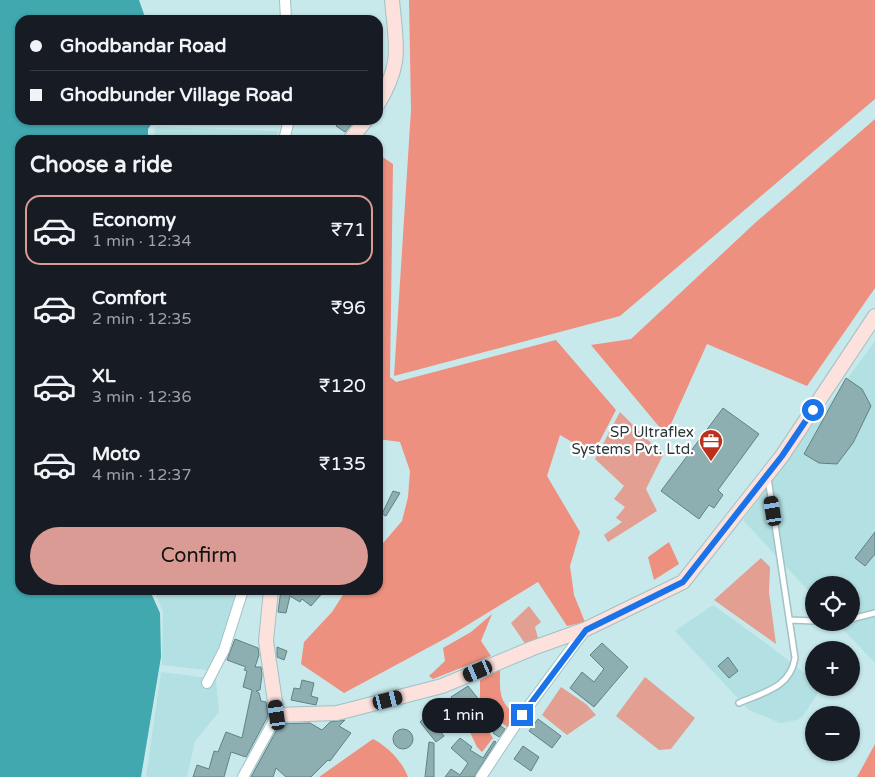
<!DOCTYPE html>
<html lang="en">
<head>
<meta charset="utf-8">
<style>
  body { margin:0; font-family:"Varela Round",sans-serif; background:#20242c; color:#f1f3f6; height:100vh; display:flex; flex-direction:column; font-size:19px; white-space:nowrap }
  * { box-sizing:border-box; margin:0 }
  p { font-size:16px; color:#9ea1a6 }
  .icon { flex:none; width:28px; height:28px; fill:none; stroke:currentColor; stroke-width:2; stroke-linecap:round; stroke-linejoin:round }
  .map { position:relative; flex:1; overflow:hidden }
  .side { position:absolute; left:15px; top:135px; width:368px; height:460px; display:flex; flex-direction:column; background:#171b24; border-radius:15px; box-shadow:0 1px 4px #0004 }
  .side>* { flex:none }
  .guide { position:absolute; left:15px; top:15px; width:368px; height:110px; border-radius:15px; box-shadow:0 1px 4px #0004; display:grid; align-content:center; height:110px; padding:0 15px; background:#171b24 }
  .buttons { position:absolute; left:805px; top:576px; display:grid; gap:10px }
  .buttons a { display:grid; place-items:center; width:55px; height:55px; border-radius:50%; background:#171b24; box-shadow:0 1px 4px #0004; font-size:25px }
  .end { position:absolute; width:22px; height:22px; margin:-11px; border:6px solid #1a73e8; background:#fff; box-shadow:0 0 0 2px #fff }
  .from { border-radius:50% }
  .bubble { position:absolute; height:35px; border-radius:18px; background:#171b24; box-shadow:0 1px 4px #0004; font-size:16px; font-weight:600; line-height:35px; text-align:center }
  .car { position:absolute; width:15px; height:30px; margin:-15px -8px; border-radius:6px; box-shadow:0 0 4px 1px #0007; background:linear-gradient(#222 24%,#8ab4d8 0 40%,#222 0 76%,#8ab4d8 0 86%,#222 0) }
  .guide b { display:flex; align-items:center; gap:18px; height:48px; font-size:19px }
  .guide b+b { border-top:1px solid #363941 }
  .guide i { width:12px; height:12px; background:#f1f3f6 }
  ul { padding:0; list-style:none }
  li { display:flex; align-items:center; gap:15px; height:70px; margin:0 10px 8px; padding:0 5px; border:2px solid transparent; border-radius:15px }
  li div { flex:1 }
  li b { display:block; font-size:19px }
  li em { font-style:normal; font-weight:600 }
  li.selected { border-color:#d99b94 }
  li>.icon { width:45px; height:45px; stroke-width:1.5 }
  h2 { padding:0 15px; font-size:22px; line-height:60px }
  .button { display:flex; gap:10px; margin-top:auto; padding:10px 15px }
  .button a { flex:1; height:58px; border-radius:30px; background:#d99b94; color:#111; font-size:20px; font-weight:600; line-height:58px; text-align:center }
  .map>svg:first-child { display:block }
  .built { fill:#b3e0e3 }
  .green { fill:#e29f92 }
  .forest { fill:#ee907f }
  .water { fill:#41a8af }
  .building { fill:#8eafb1; stroke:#618183 }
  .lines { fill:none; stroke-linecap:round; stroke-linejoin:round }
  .lane-casing { stroke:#a1c2c4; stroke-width:8 }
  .street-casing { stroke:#a1c2c4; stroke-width:12 }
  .secondary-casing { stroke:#a1c2c4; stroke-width:16 }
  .lane { stroke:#fff; stroke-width:5 }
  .street { stroke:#fff; stroke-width:10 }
  .secondary { stroke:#fce1dc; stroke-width:14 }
  .route { stroke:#1a73e8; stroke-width:6 }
  .labels { text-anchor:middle; stroke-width:4.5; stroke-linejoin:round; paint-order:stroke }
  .poi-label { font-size:15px; fill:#2b393a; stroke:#fff; text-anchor:end }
</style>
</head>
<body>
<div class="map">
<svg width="875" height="777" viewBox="0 0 875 777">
  <rect width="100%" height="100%" fill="#c7e9ec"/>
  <path class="built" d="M274 15 276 20H147L146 17Z
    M199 120H286V123Z
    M155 127 278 131 276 140H154Z
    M875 341V663L837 623 851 622V585H814V597L743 520Z
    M154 590H237L224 636 207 670 162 665 163 612Z
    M713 605 770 646 814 681V688H821L803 716 797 720 780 723 749 710 675 631Z
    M161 672 216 679 219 712 195 741 187 777H146Z"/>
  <path class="green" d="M620 412 663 455 646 489 657 511 608 542 604 535 622 522 616 518 625 507 614 499 624 486 595 459Z
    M761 558 770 567 769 592 776 644 714 600Z
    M529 606 541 622 535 627 538 638 526 645 511 623Z
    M645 677 695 718 671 749 659 750 616 716Z
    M561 687 586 704 596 715 567 735 542 715Z"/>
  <path class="forest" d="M409 0H875V99L620 316 394 376 411 110Z
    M875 119V288L807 386 707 344 666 435 591 345 631 339 755 223Z
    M378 154 393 164 390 377 396 382 556 340 616 410 593 454 560 435 547 476 580 532 570 566 574 595 585 622 567 626 538 582 448 637 344 693 301 664 304 642 332 612 346 590H378V549L402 521 408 497 410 471 400 442 378 439Z
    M669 542 679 564 654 580 648 557Z
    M492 614 481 641 491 656 433 679 429 676 445 661 443 648 471 632Z
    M500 670C500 688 498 699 512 712L522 708 507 727 501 722 493 727 490 734 493 738 482 752 477 747 468 728 480 708V680Z
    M373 739C388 747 402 761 408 777H319Z
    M875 744V777H857Z"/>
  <path class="water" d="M0 0H139L146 20H20V120H154L148 129V140H20V590H151V593L160 613 161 657 141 777H0Z"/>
  <path class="building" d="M340 120H355L345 132 336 126Z
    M846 378 862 389 871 406 853 443 837 464 819 463 804 454Z
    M723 408 759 434 718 490 723 495 714 508 709 505 699 519 661 491Z
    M393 491 400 493 386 516 382 514Z
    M875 532V554L865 566 855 558Z
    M281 590H325L311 606 302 599 300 602 290 596 286 613 278 612Z
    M235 639 258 648 259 655 255 667H261L262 675 260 690 256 691 259 693 261 701 266 702 268 716 246 757 231 752 224 777H193L197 765 209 769 214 751 218 752 226 732 242 738 252 690 243 687 247 671 244 670 246 667 227 660Z
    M602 643 628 667 594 707 570 688 582 672 594 682 604 669 590 655Z
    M277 647 287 651 284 660 277 657Z
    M728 657 738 671 729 678 718 666Z
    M302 680 314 683 311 696 318 698 316 705 291 700 294 688 300 689Z
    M468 686 480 701 462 720 456 714 462 709 451 697Z
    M427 715 444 736 436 742 420 722Z
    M538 719 561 736 552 748 529 731Z
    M345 720 339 726 351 733 330 761 328 760 311 777H286L276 768 273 777H251L280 724 310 723 322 730 330 722Z
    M499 725 505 729 499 737 493 733Z
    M393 739a10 10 0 1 1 20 0a10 10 0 1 1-20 0Z
    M460 738 472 747 470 750 483 758 494 741 496 742 474 777H445L451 769 460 775 468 763 451 748Z
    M429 742 434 743V777H425Z
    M523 746 539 757 531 771 514 759Z"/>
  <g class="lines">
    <g class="lane-casing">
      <path id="lane" d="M851 619 875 613
        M790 620 814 621
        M829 622H836
        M739 703C764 692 790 688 795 658L768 478"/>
    </g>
    <g class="street-casing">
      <path id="street" d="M285 0 286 20
        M284 140 289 120
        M207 683 224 650 243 590
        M243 777 277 715
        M481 777 522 715 586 629"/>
    </g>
    <g class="secondary-casing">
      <path id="secondary" d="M378 104C403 62 396 46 392 0
        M350 140 366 120
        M271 590 266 641 277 715 337 713 442 686 533 648 586 629 683 582 782 456 875 316"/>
    </g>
    <use href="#lane" class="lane"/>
    <use href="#street" class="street"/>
    <use href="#secondary" class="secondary"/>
  </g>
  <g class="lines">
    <path class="route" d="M522 715 586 630 683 582 782 456 813 410"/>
  </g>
  <defs>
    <g id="office-pin" transform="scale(1.25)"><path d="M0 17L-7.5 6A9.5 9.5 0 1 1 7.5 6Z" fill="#bc301c" stroke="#fff"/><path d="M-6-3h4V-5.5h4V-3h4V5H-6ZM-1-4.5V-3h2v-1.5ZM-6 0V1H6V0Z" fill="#fff"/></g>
  </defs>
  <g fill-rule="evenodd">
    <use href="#office-pin" x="711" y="441"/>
  </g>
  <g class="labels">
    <g class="poi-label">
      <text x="694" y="437">SP Ultraflex<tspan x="694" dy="17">Systems Pvt. Ltd.</tspan></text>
    </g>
  </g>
</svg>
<div class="buttons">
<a><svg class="icon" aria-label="locate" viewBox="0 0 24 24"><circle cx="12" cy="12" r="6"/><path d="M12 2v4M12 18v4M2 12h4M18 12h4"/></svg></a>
<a>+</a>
<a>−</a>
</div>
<i class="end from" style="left:813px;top:410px"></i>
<i class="end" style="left:522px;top:715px"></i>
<div class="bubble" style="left:422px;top:698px;width:82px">1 min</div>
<i class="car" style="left:773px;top:511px;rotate:351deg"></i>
<i class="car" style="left:478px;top:671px;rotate:247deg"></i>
<i class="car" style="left:388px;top:700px;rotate:76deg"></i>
<i class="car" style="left:277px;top:715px;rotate:352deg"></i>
<div class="guide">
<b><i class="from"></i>Ghodbandar Road</b>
<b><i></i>Ghodbunder Village Road</b>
</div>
<section class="side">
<h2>Choose a ride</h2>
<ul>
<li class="selected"><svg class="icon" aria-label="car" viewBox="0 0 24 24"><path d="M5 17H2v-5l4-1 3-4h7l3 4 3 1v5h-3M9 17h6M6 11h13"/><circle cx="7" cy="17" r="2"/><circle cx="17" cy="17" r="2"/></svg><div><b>Economy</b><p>1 min · 12:34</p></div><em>₹71</em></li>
<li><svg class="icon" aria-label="car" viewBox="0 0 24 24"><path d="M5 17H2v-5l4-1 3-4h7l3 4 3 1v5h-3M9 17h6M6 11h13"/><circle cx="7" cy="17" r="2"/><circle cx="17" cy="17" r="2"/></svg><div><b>Comfort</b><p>2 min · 12:35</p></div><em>₹96</em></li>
<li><svg class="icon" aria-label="car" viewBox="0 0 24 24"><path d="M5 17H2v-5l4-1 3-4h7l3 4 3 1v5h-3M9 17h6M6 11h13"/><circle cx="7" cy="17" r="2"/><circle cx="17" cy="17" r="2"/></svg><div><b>XL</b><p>3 min · 12:36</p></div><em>₹120</em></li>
<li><svg class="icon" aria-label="car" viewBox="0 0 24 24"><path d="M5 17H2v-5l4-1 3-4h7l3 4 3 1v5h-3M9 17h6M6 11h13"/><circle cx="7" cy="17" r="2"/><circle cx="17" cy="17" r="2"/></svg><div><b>Moto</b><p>4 min · 12:37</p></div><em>₹135</em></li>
</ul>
<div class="button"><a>Confirm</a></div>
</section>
</div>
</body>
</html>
